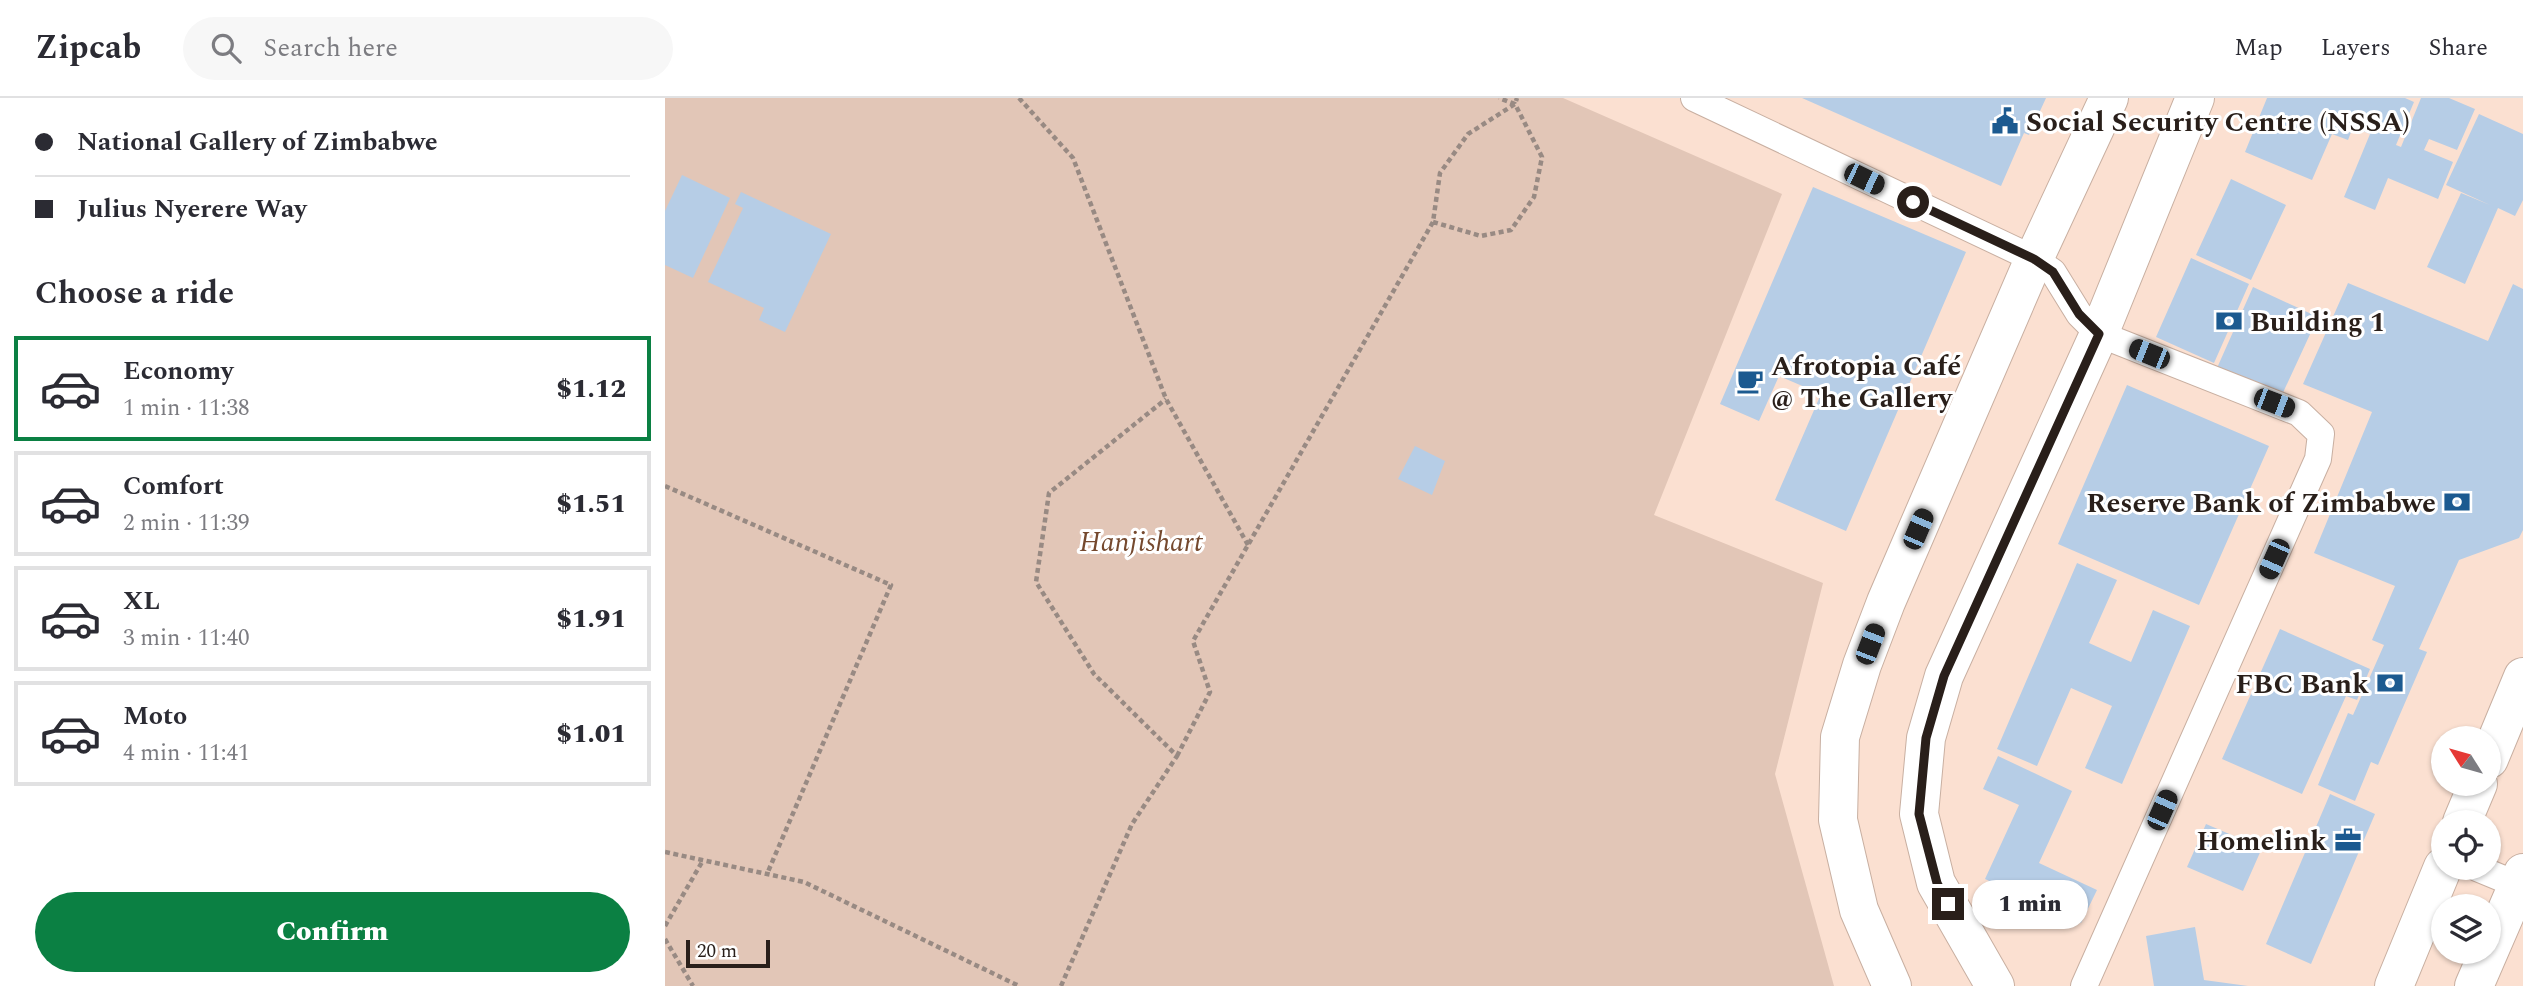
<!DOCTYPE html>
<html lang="en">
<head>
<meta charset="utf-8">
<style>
  body { margin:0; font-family:Spectral,serif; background:#f7f7f7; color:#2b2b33; height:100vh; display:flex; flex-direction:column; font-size:26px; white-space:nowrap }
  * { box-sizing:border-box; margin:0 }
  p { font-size:23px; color:#7c7c81 }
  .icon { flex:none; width:38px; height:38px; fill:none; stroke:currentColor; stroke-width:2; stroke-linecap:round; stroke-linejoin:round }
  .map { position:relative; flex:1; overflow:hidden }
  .details { display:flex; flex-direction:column; background:#fff; width:665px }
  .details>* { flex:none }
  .banner { display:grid; align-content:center; height:154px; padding:0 35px; background:#fff }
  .needle { width:46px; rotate:307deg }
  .tools { position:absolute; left:1766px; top:628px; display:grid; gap:14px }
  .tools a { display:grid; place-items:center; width:70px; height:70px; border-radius:50%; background:#fff; box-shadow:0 2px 5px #0004; font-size:35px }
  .scale { position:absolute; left:21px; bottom:18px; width:84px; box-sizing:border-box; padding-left:7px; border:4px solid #291f1a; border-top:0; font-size:19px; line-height:24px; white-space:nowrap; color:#291f1a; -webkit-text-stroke:5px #fff; paint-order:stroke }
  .end { position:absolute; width:32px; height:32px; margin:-16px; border:9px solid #291f1a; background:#fff; box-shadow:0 0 0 4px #fff }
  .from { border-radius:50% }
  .bubble { position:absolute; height:49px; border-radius:24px; background:#fff; box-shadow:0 2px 5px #0004; font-size:23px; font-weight:800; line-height:49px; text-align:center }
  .car { position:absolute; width:21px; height:42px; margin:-21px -10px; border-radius:9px; box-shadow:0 0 5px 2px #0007; background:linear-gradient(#222 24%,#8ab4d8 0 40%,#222 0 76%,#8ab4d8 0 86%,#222 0) }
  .banner b { display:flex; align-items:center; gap:24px; height:66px; font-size:26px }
  .banner b+b { border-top:2px solid #e1e1e2 }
  .banner i { width:18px; height:18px; background:#2b2b33 }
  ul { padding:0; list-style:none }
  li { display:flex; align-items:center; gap:21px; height:105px; margin:0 14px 10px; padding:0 21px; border:4px solid #e1e1e2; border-radius:0px }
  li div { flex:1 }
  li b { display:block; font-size:26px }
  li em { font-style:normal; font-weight:800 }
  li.selected { border-color:#0b8043 }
  li>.icon { width:63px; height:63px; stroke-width:1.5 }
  h2 { padding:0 35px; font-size:32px; line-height:84px }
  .cta { display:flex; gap:14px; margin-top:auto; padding:14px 35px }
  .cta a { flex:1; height:80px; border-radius:42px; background:#0b8043; color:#fff; font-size:28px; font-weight:800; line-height:80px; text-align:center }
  header { display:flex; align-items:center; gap:42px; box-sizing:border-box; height:98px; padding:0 35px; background:#fff; border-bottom:2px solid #e1e1e2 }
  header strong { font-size:33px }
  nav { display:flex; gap:38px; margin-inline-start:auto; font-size:24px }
  .search { width:490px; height:63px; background:#f7f7f7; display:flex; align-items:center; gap:18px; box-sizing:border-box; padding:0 24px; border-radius:38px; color:#7c7c81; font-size:26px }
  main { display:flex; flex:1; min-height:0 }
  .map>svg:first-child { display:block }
  .built { fill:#fbe0d1; fill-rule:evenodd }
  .green { fill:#e2c6b7 }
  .building { fill:#b6cde6 }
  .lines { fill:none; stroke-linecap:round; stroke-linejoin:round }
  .minor-casing { stroke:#c8afa1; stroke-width:28 }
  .primary-casing { stroke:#c8afa1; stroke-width:40 }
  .trunk-casing { stroke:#c8afa1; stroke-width:40 }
  .path { stroke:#988a83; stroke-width:4.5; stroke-dasharray:5 3.5; stroke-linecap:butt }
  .minor { stroke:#fff; stroke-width:26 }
  .primary { stroke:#fff; stroke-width:38 }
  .trunk { stroke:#fff; stroke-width:38 }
  .route { stroke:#291f1a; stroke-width:9 }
  .labels { text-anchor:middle; stroke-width:6; stroke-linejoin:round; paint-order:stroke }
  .poi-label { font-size:28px; font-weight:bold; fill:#291f1a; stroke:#fff; text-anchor:start }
  .park-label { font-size:28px; font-style:italic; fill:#75492e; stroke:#fff }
</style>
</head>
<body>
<header>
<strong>Zipcab</strong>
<div class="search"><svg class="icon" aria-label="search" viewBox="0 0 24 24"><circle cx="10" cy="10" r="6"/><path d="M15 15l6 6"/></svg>Search here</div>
<nav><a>Map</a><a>Layers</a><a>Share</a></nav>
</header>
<main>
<section class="details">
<div class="banner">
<b><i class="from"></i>National Gallery of Zimbabwe</b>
<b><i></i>Julius Nyerere Way</b>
</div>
<h2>Choose a ride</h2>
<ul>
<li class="selected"><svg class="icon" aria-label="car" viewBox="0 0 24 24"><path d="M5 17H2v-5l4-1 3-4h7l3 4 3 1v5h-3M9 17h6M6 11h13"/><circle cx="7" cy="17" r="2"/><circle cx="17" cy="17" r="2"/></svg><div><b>Economy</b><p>1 min · 11:38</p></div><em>$1.12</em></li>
<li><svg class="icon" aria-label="car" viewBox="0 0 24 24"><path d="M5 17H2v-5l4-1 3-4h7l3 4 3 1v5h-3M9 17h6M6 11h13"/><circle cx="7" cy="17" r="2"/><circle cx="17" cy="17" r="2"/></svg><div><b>Comfort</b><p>2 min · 11:39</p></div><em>$1.51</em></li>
<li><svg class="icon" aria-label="car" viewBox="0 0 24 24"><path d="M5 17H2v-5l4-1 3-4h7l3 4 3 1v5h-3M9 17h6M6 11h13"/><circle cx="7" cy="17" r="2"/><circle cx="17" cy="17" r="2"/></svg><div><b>XL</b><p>3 min · 11:40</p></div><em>$1.91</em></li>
<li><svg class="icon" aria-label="car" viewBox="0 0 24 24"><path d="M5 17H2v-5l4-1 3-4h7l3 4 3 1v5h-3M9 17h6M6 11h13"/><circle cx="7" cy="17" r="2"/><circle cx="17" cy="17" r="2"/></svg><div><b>Moto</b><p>4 min · 11:41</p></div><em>$1.01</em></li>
</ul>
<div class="cta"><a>Confirm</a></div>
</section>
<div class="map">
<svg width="1858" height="888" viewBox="0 0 1858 888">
  <rect width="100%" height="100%" fill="#feeee5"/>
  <path class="built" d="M0 0H1858V888H0ZM1778 640H1824V686H1778ZM1778 724H1824V770H1778ZM1778 808H1824V854H1778Z"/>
  <path class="green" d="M0 0H898L1117 96 989 417 1158 485 1110 676 1169 888H0Z"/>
  <path class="building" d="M1137 0H1381L1364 37 1359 35 1336 88Z
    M1602 0H1740L1749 4 1731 47 1736 49 1756 0H1784L1810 11 1792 52 1764 41 1759 52 1788 64 1773 101 1723 80 1710 112 1679 99 1705 36 1688 29 1683 42 1667 36 1647 82 1580 54Z
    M1814 16 1858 36V102L1850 118 1833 110 1800 186 1762 169 1796 95 1825 107 1781 87Z
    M17 77 65 100 28 180 0 167V113Z
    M1566 81 1621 107 1586 182 1531 157Z
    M1148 89 1301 154 1181 433 1110 402 1156 296 1114 278 1094 323 1055 306Z
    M76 94 166 136 120 234 94 222 99 210 43 184 78 110 70 106Z
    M1526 160 1584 186 1549 265 1491 239Z
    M1683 185 1823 243 1848 186 1858 191V432L1854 440 1794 462 1754 551 1762 554 1713 667 1706 664 1690 703 1653 687 1683 615 1688 617 1719 547 1707 542 1730 488 1649 455 1707 314 1638 286Z
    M1588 189 1653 219 1616 299 1552 270Z
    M1462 287 1604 348 1534 507 1393 446Z
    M750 348 780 363 767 397 733 381Z
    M1412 465 1452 482 1424 545 1466 564 1488 512 1525 528 1457 686 1420 670 1447 608 1406 590 1372 668 1332 651Z
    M1615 531 1705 571 1692 602 1681 598 1637 696 1557 661Z
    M1333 658 1407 693 1374 765 1432 792 1416 825 1320 781 1354 707 1318 691Z
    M1665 696 1710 716 1646 866 1601 846Z
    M1541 726 1597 750 1578 793 1522 769Z
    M1530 829 1539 882 1583 888H1489L1481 838Z"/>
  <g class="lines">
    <g class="minor-casing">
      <path id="minor" d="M1029 0 1369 161 1388 174 1414 216 1434 236 1634 315 1656 336 1653 361 1419 888
        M1812 770 1858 789"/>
    </g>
    <g class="primary-casing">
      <path id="primary" d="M1227 888 1194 812 1173 722 1175 639 1197 567 1221 504 1369 161 1444 0
        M1330 888 1271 785 1254 716 1261 640 1279 578 1434 236 1530 0"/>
    </g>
    <g class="trunk-casing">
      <path id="trunk" d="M1824 661 1858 579
        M1797 724 1813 686
        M1729 888 1778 769
        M1809 888 1858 775"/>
    </g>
    <path class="path" d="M354 0 408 60 501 301 583 447
      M768 124 816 138 846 132 869 99 877 59 850 6 834 0
      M0 388 226 487 102 776
      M512 658 545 594 528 543 768 124 775 75 803 36 850 6 852 0
      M0 754 139 784 354 888
      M0 828 37 764
      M0 841 28 888
      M396 888 467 726 512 658 429 576 371 484 384 395 501 301"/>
    <use href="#minor" class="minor"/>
    <use href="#primary" class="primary"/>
    <use href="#trunk" class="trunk"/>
  </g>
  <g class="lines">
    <path class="route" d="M1248 104 1369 161 1388 174 1414 216 1434 236 1279 578 1261 640 1254 716 1272 785 1283 806"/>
  </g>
  <defs>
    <g id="civic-bare" transform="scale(2.1)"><path d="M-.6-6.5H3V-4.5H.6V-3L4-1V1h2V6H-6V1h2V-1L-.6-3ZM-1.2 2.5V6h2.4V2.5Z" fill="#1c5a90" stroke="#fff" stroke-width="2.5" paint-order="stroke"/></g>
    <g id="bank-bare" transform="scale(2.1)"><path d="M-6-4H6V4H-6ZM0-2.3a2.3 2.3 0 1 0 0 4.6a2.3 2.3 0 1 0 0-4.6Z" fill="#1c5a90" stroke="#fff" stroke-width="2.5" paint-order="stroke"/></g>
    <g id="cafe-bare" transform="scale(2.1)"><path d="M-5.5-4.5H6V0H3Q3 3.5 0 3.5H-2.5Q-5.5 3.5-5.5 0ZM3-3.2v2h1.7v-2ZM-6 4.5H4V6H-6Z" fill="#1c5a90" stroke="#fff" stroke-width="2.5" paint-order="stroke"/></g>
    <g id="office-bare" transform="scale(2.1)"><path d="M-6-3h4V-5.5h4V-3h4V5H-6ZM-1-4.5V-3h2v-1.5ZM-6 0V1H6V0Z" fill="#1c5a90" stroke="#fff" stroke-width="2.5" paint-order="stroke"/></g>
  </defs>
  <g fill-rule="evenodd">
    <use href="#civic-bare" x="1340" y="23"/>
    <use href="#bank-bare" x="1564" y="223"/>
    <use href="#cafe-bare" x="1085" y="283"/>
    <use href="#bank-bare" x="1792" y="404"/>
    <use href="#bank-bare" x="1725" y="585"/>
    <use href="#office-bare" x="1683" y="742"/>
  </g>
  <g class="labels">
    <g class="poi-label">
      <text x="1361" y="33">Social Security Centre (NSSA)</text>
      <text x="1585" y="233">Building 1</text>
      <text x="1106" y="277">Afrotopia Café<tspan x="1106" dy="32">@ The Gallery</tspan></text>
      <text x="1771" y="414" text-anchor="end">Reserve Bank of Zimbabwe</text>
      <text x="1704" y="595" text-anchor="end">FBC Bank</text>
      <text x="1662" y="752" text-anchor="end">Homelink</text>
    </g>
    <g class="park-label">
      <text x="476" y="453">Hanjishart</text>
    </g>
  </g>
</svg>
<div class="tools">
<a><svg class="needle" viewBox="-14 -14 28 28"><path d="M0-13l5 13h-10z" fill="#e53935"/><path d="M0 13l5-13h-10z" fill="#7c7c81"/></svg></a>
<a><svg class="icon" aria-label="locate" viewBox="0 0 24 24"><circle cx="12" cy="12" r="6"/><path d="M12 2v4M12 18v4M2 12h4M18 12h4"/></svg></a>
<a><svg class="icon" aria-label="layers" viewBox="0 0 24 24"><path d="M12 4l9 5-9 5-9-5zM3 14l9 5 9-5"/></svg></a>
</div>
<div class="scale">20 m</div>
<i class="end from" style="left:1248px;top:104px"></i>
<i class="end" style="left:1283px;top:806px"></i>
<div class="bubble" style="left:1307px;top:782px;width:116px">1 min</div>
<i class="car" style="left:1199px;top:81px;rotate:116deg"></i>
<i class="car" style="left:1484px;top:256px;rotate:292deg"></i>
<i class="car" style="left:1609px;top:305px;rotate:111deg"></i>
<i class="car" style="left:1253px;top:431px;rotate:23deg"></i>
<i class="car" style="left:1609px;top:461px;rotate:204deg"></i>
<i class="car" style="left:1205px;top:546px;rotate:21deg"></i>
<i class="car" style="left:1497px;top:712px;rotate:24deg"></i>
</div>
</main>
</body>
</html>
